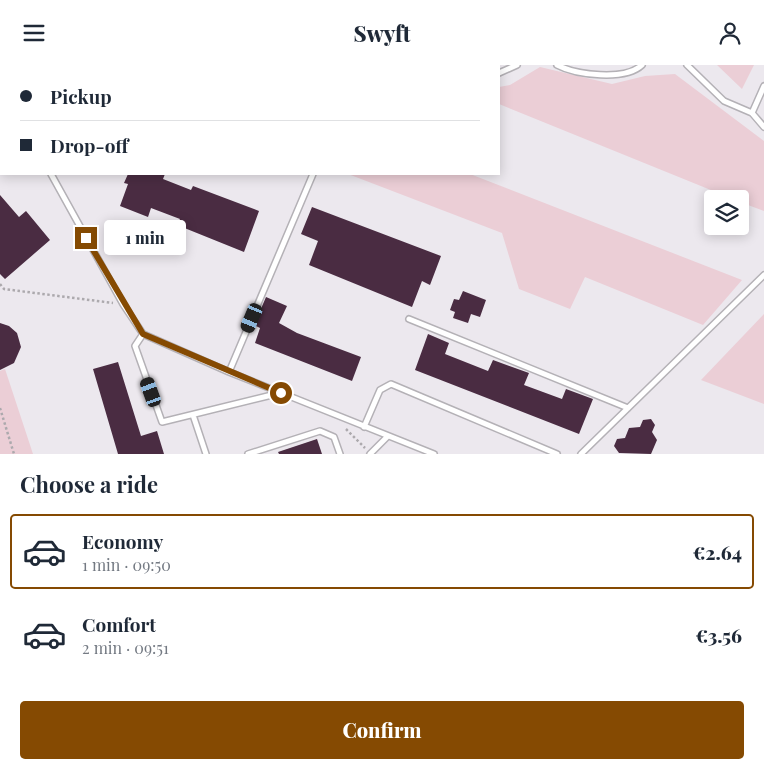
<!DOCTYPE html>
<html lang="en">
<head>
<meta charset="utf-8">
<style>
  body { margin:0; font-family:"Playfair Display",serif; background:#f2f2f3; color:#1f2937; height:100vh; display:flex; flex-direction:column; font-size:19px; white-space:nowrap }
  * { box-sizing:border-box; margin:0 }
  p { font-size:16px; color:#747a83 }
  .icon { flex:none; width:28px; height:28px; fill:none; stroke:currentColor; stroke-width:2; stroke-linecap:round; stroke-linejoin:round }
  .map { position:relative; height:389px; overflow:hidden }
  .sheet { display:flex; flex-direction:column; background:#fff; flex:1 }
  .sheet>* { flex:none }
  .hud { position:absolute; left:0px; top:0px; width:500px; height:110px; box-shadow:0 2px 12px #0003; display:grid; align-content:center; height:110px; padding:0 20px; background:#fff }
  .tools { position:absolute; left:704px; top:125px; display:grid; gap:10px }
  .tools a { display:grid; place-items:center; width:45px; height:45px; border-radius:5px; background:#fff; box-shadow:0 2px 12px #0003; font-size:25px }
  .end { position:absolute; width:22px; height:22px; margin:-11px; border:6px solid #854a02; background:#fff; box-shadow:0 0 0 2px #fff }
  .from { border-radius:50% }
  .bubble { position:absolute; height:35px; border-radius:5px; background:#fff; box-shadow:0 2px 12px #0003; font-size:16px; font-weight:800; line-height:35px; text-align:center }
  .car { position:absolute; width:15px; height:30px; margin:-15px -8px; border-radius:6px; box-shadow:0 0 4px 1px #0007; background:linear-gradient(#222 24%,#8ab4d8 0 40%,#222 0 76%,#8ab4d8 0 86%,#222 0) }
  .hud b { display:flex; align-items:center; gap:18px; height:48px; font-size:19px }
  .hud b+b { border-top:1px solid #e0e1e3 }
  .hud i { width:12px; height:12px; background:#1f2937 }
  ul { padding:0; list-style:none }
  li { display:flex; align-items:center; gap:15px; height:75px; margin:0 10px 8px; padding:0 10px; border:2px solid transparent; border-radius:5px }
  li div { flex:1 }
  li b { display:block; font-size:19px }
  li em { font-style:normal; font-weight:800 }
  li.current { border-color:#854a02 }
  li>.icon { width:45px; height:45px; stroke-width:1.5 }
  h2 { padding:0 20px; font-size:22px; line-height:60px }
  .action { display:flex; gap:10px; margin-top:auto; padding:10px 20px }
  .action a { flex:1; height:58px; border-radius:5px; background:#854a02; color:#fff; font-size:20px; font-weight:800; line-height:58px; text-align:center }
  header { display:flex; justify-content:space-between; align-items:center; height:65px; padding:0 20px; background:#fff; font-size:22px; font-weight:800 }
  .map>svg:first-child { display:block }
  .green { fill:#ebced6 }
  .building { fill:#4a2c42 }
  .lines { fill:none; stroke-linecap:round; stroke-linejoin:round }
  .service-casing { stroke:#b4b1b6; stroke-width:8 }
  .path { stroke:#aca9ad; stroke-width:2.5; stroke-dasharray:2.5 2.5; stroke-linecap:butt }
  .service { stroke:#fff; stroke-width:5 }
  .route { stroke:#854a02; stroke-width:6 }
</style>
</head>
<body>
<header><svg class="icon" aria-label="menu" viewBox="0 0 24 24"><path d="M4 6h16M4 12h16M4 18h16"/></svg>Swyft<svg class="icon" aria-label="person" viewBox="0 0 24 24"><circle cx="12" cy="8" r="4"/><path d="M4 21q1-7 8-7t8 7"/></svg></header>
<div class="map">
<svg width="764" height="389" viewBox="0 0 764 389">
  <rect width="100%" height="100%" fill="#ece8ee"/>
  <path class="green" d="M717 0H754L742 24Z
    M540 2 612 19 645 11 675 9 764 76V146L740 137V134H733L499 39V22L510 20Z
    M348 109H470L742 215 703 260 585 212 570 244 519 224 502 168Z
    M764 249V339L701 315Z
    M5 304 33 389H0V306Z"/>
  <path class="building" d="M128 109H165L163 114 191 125 193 121 259 146 244 187 177 160 180 154 151 143 148 152 120 141 128 119 124 118Z
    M0 130 19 152 26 146 50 175 5 214 0 209Z
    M312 142 441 191 430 220 422 216 412 242 309 200 318 176 301 169Z
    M463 226 486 235 480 252 471 249 468 258 453 253 455 247 450 245 454 234 459 235Z
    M266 232 287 241 279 258 297 268 361 292 352 316 255 278 260 263 254 260Z
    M0 258 9 261 17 268 21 282 14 298 0 305Z
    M428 269 449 278 445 289 488 306 493 295 529 308 524 320 562 334 566 324 593 334 579 369 415 305Z
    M118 297 141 371 157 366 164 389H118L93 304Z
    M651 354 655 360 652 367 657 375 651 389 619 388 614 381 617 374 625 373 629 363 640 362 643 355Z
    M317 374 322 389H279L278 387Z"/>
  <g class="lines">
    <g class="service-casing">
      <path id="service" d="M435 0 437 1
        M557 0C576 10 625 16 642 0
        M687 0 724 36 752 48
        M499 8 517 0
        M764 21 752 48 764 62
        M0 45 1 46
        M51 109 123 239 143 269 229 307 434 389
        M409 254 628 343
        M143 269 135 281 162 357 280 328
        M229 307 313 109
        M193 350 206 389
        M364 362 380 325 391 319 557 389
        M248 389 320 366 334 372 340 389
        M370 389 388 371
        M581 389 764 210"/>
    </g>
    <path class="path" d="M0 64H1
      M0 219 4 224 113 238
      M0 343 14 389
      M346 364 365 383"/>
    <use href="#service" class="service"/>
  </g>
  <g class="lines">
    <path class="route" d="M86 173 143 269 281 328"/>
  </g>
</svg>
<div class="tools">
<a><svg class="icon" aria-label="layers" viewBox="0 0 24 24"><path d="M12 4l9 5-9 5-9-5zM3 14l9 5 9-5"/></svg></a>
</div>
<i class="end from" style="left:281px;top:328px"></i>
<i class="end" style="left:86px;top:173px"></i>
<div class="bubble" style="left:104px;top:155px;width:82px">1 min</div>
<i class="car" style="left:252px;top:253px;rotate:203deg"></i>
<i class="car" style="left:151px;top:327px;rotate:340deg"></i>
<div class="hud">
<b><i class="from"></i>Pickup</b>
<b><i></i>Drop-off</b>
</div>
</div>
<section class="sheet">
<h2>Choose a ride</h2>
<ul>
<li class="current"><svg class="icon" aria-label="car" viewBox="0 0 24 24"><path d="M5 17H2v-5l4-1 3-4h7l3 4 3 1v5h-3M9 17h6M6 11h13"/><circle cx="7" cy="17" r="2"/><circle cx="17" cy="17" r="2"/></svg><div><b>Economy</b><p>1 min · 09:50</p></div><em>€2.64</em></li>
<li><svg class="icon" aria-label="car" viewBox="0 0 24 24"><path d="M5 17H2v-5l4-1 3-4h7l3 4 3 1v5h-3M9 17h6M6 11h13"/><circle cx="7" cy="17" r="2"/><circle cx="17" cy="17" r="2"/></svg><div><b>Comfort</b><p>2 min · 09:51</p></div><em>€3.56</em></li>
</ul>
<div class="action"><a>Confirm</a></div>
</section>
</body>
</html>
